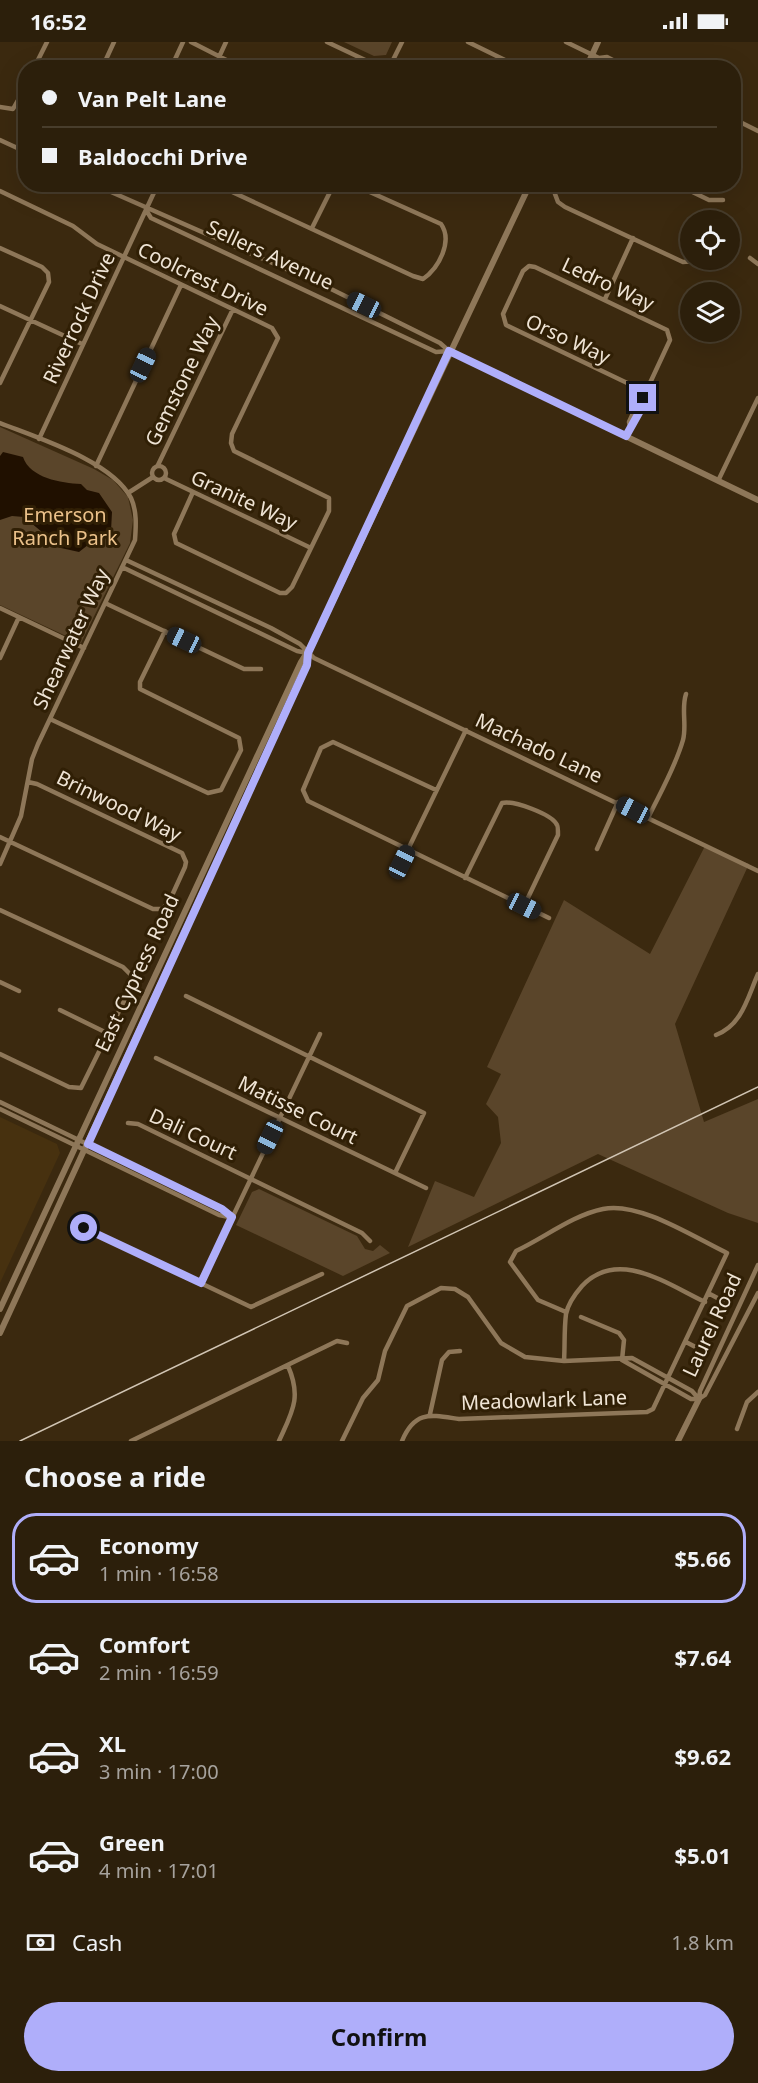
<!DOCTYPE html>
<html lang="en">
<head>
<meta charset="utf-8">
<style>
  body { margin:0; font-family:"Noto Sans",sans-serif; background:#342714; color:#f1f3f6; height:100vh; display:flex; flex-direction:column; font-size:22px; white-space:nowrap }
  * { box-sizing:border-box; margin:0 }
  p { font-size:20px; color:#a6a29d }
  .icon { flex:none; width:33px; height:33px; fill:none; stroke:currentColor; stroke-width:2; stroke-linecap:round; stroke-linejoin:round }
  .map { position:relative; height:1399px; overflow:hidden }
  .side { display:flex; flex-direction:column; background:#2c1f0b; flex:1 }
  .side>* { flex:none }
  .guide { position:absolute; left:18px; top:18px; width:723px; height:132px; border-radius:24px; box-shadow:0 6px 24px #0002,0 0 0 2px #483d2c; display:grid; align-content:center; height:132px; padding:0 24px; background:#2c1f0b }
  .buttons { position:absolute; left:680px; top:168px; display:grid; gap:12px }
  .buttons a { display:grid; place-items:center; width:60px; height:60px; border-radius:50%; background:#2c1f0b; box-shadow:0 6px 24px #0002,0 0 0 2px #483d2c; font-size:30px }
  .end { position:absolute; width:27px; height:27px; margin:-14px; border:8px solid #afaefa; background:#111; box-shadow:0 0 0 3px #111 }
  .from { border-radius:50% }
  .car { position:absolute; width:18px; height:36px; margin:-18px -9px; border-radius:8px; box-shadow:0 0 4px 2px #0007; background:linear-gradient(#222 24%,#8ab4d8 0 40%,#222 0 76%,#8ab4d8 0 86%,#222 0) }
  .guide b { display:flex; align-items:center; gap:21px; height:57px; font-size:22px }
  .guide b+b { border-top:2px solid #483d2c }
  .guide i { width:15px; height:15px; background:#f1f3f6 }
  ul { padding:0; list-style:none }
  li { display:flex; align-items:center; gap:18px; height:90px; margin:0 12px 9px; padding:0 12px; border:3px solid transparent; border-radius:24px }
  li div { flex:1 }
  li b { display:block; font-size:22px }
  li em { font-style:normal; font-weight:700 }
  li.current { border-color:#afaefa }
  li>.icon { width:54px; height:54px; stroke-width:1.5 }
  h2 { padding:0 24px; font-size:27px; line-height:72px }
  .pay { display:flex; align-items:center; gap:15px; height:66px; padding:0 24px; font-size:22px }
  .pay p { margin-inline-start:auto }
  .cta { display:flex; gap:12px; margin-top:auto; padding:12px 24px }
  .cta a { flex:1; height:69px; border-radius:36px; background:#afaefa; color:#111; font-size:24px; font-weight:700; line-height:69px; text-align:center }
  .status { display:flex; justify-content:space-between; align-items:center; height:42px; padding:0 30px; background:#2c1f0b; direction:ltr }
  .status svg { height:16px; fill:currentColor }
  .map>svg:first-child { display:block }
  .built { fill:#47310f }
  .green { fill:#5a452a }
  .water { fill:#201000 }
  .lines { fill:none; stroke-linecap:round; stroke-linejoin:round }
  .minor { stroke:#8e7759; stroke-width:4.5 }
  .tertiary { stroke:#8e7759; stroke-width:6 }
  .rail { stroke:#d1c5b4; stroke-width:1.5 }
  .route { stroke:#afaefa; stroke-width:8 }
  .labels { text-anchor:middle; stroke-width:6; stroke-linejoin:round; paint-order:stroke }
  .street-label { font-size:20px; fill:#efe4d5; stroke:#301f05 }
  .park-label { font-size:20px; fill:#ebc18a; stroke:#301f05 }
</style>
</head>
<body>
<div class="status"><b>16:52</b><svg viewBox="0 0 49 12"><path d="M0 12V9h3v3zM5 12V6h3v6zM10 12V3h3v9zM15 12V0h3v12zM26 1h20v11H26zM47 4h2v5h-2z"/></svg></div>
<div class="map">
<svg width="758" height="1399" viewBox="0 0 758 1399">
  <rect width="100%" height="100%" fill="#3b290f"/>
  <path class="built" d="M0 1075 57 1102 60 1111 0 1241Z"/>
  <path class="green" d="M344 0H392L386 13 374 14Z
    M0 385 94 427 113 438 128 455 133 478 130 501 81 601 0 563Z
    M705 804 749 822 675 982 704 1080 758 1057V1181L728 1171 598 1112 408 1205 435 1139 474 1155 501 1101 498 1075 486 1062 501 1032 487 1025 564 858 650 912Z
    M259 1147 357 1194 365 1207 373 1209 380 1203 390 1211 343 1234 236 1183 252 1150Z"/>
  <path class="water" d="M3 410 23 415C30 436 61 441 81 442L87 448 99 451 112 470 111 489 94 492 93 499 79 510 61 506 24 475 12 474 0 478V414Z"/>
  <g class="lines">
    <path class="minor" d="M191 0 242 26
      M327 0 382 26
      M468 0 521 26
      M566 0 599 16 607 15 628 26
      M599 16 603 23 608 26
      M34 26 47 0
      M102 26 114 0
      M171 26 183 0
      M214 26 226 0
      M389 26 402 0
      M0 65 13 67 26 44
      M734 77 758 89
      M0 98 26 110
      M93 142 327 245 440 301 449 309
      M215 142 413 234 423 237C439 226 453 199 441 182L352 142
      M559 142 555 152 558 160 565 165 683 220 695 219
      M676 142 709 158H723
      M0 149 73 184 97 202 124 215 272 286 278 296 232 392 231 401 234 409 329 456V469L292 545 286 551H280L176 501 174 492 193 450
      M146 168 151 176 436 310 449 309
      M312 186 334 142
      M0 206 42 225 48 231 49 240 0 341
      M750 216 758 222
      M605 257 633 196
      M0 264 82 302
      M0 381C38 396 112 419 131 456 137 469 136 484 135 498L38 702 32 717 21 774 0 822
      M630 385 629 380 639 358 643 356 670 298 667 288 535 225 529 224 523 229 503 272 506 283 646 350
      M626 394 645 360 643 356
      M39 397 158 142
      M158 423 233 267
      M152 431a7 7 0 1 1 14 0a7 7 0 1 1-14 0Z
      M96 424 181 243
      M164 436 311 506
      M718 439 758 356
      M128 451 153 435
      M126 518 271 586 300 602 314 616 758 829
      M122 525 297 609 307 611
      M105 561 244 627H261
      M0 566 84 606
      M0 616 19 575
      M50 677 208 751 221 748 241 708 239 696 140 647V640L165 589
      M436 748 333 700 321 706 303 748 308 759 549 876
      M648 776C660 751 675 726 683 698 687 683 681 667 686 652
      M0 795 153 867H162L169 860 185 825 186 820 182 811 37 742 28 740
      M597 807 618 760
      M396 832 466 688
      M465 836 502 761C513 758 552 772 557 783 558 784 558 791 558 793L524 864
      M0 868 123 925 132 934 133 941 81 1046 69 1045 0 1012
      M0 940 19 949
      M186 954 424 1071 395 1131
      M60 968 109 992
      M716 993C742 983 747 957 758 932
      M156 1016 426 1146
      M0 1060 222 1167 232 1175
      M0 1067 219 1173 229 1175
      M128 1081 138 1082 362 1191 370 1199
      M74 1181 251 1265 322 1232
      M201 1241 320 992
      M708 1251 723 1259
      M581 1275 619 1291 624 1298 622 1318
      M686 1300 703 1309
      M622 1318 691 1357H699
      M564 1319C565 1304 564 1288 566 1272 568 1262 575 1252 582 1244 618 1206 667 1242 705 1260
      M699 1357 700 1349 758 1223
      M699 1357 705 1353 758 1251
      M430 1372 442 1318 449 1310 460 1309
      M737 1387 747 1360 758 1350
      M131 1399 337 1299 347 1301
      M279 1399C292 1370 302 1356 288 1324
      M342 1399 363 1356 378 1338 385 1309 407 1264 441 1246 455 1247 468 1255 501 1301 525 1315 564 1319 632 1316 692 1349 699 1357
      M402 1399C415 1368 431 1373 459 1377L647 1370 653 1367 727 1211C695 1196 639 1159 603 1167 573 1173 544 1196 516 1209L510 1220 538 1258 566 1270"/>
    <path class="tertiary" d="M586 26 598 0
      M449 309 758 458
      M0 1267 301 620 313 601 530 142
      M0 1291 307 623V612
      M678 1399 699 1357"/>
    <path class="rail" d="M20 1399 758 1045"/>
  </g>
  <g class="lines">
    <path class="route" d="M84 1186 201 1241 232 1175 222 1167 88 1102 307 623 308 611 449 309 626 394 645 360 643 356"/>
  </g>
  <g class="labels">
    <g class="street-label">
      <text transform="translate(270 213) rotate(25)" y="7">Sellers Avenue</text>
      <text transform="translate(203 237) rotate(26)" y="7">Coolcrest Drive</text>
      <text transform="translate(608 242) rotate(25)" y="7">Ledro Way</text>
      <text transform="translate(79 276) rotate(-65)" y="7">Riverrock Drive</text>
      <text transform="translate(568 297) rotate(25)" y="7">Orso Way</text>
      <text transform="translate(182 339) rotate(-64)" y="7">Gemstone Way</text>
      <text transform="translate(244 458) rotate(25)" y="7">Granite Way</text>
      <text transform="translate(71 597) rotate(-65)" y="7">Shearwater Way</text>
      <text transform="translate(539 706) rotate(25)" y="7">Machado Lane</text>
      <text transform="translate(119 764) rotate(26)" y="7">Brinwood Way</text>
      <text transform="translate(137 931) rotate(-65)" y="7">East Cypress Road</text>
      <text transform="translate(298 1068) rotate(26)" y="7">Matisse Court</text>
      <text transform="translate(193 1092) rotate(25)" y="7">Dali Court</text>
      <text transform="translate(712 1283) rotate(-65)" y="7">Laurel Road</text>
      <text transform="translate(544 1358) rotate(-2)" y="7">Meadowlark Lane</text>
    </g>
    <g class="park-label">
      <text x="65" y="480">Emerson<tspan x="65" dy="23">Ranch Park</tspan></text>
    </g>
  </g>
</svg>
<div class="buttons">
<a><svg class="icon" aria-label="locate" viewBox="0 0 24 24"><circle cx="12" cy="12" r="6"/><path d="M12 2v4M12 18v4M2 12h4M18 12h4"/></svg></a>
<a><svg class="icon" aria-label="layers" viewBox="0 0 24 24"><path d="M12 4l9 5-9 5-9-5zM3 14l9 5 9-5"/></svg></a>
</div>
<i class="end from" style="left:84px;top:1186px"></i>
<i class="end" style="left:643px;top:356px"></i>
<i class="car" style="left:364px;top:263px;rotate:296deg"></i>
<i class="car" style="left:143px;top:323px;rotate:25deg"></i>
<i class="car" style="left:184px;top:598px;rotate:295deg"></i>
<i class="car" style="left:633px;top:768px;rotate:298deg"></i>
<i class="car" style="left:402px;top:820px;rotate:26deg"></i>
<i class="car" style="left:524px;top:864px;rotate:116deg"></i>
<i class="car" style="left:270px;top:1095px;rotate:206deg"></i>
<div class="guide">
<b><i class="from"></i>Van Pelt Lane</b>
<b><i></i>Baldocchi Drive</b>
</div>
</div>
<section class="side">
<h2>Choose a ride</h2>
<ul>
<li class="current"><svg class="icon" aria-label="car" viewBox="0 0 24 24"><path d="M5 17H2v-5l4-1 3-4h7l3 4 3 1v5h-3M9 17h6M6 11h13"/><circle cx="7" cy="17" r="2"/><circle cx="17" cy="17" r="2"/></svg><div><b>Economy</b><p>1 min · 16:58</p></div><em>$5.66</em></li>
<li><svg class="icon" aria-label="car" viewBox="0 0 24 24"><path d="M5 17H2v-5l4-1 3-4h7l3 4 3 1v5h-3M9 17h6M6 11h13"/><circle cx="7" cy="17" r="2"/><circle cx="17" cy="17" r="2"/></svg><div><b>Comfort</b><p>2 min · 16:59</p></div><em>$7.64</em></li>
<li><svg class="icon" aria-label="car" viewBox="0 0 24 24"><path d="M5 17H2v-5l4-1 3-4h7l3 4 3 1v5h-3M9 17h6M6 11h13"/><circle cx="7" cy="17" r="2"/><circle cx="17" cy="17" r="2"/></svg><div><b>XL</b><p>3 min · 17:00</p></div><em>$9.62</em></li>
<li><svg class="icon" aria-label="car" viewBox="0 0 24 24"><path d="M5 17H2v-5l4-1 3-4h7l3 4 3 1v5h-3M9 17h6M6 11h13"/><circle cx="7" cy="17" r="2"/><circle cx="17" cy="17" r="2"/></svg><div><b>Green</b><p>4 min · 17:01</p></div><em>$5.01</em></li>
</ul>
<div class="pay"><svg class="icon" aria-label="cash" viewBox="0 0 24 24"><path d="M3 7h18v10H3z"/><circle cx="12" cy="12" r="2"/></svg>Cash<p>1.8 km</p></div>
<div class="cta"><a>Confirm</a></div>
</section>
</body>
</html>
